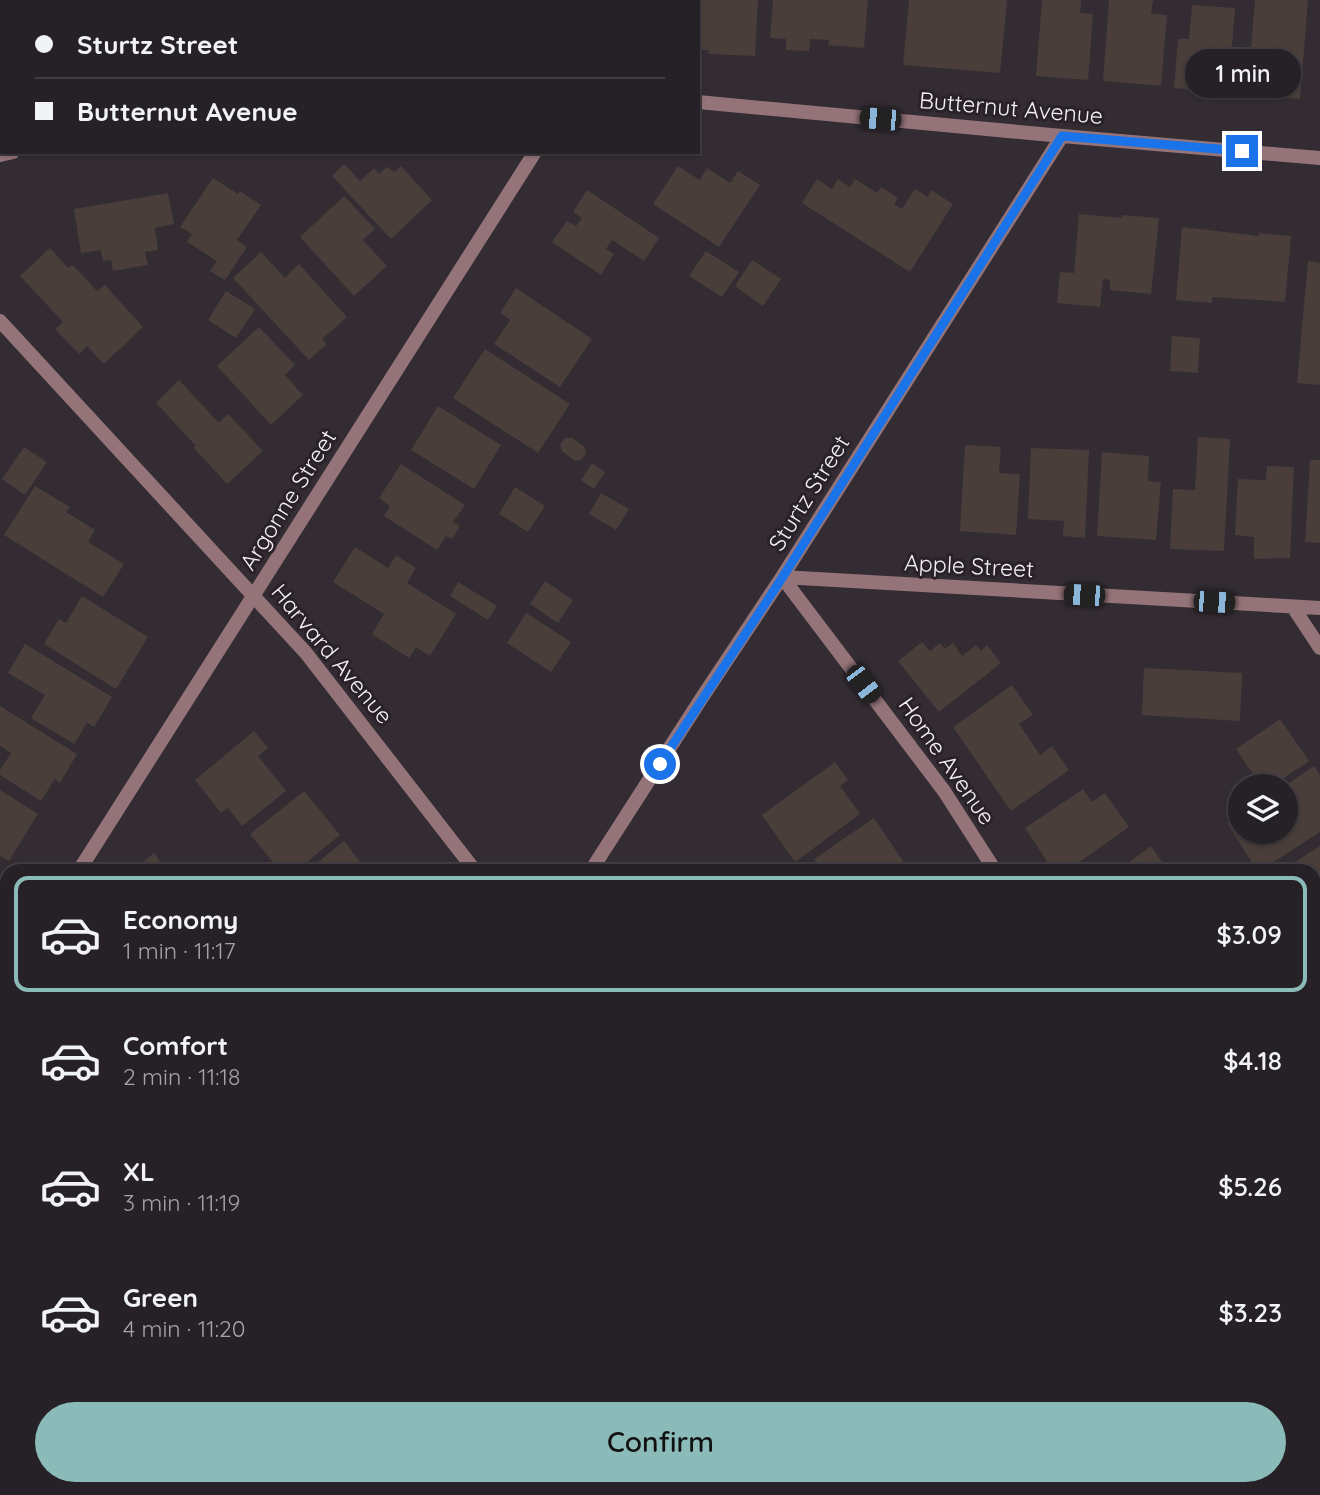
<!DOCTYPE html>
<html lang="en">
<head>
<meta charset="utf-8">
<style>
  body { margin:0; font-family:Quicksand,sans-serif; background:#322e32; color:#f1f3f6; height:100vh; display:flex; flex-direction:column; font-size:26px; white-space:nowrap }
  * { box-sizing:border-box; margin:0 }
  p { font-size:23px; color:#a4a3a7 }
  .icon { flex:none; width:38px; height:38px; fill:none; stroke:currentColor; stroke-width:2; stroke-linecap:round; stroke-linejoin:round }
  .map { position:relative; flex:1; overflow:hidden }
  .panel { position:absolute; left:0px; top:864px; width:1321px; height:632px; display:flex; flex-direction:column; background:#262126; border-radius:21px 21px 0 0; box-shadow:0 2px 5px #0004,0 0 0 2px #423e43 }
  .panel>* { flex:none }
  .hud { position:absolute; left:0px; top:0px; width:700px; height:154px; box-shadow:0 2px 5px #0004,0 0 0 2px #423e43; display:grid; align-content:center; height:154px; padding:0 35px; background:#262126 }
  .tools { position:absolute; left:1228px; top:774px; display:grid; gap:14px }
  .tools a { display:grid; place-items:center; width:70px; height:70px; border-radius:50%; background:#262126; box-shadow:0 2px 5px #0004,0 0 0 2px #423e43; font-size:35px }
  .end { position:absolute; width:32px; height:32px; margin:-16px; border:9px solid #1a73e8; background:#fff; box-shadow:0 0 0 4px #fff }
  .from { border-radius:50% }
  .bubble { position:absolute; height:49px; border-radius:24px; background:#262126; box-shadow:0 2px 5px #0004,0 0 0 2px #423e43; font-size:23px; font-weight:600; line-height:49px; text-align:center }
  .car { position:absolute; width:21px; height:42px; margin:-21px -10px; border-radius:9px; box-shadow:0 0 5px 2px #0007; background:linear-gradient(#222 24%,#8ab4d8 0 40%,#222 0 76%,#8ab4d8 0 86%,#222 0) }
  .hud b { display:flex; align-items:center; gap:24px; height:66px; font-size:26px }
  .hud b+b { border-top:2px solid #423e43 }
  .hud i { width:18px; height:18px; background:#f1f3f6 }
  ul { padding:12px 0 0; list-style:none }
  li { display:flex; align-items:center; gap:21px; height:116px; margin:0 14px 10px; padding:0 21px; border:4px solid transparent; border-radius:14px }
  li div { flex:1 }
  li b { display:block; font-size:26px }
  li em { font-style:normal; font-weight:600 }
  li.active { border-color:#8bbbb9 }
  li>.icon { width:63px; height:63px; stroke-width:1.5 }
  .cta { display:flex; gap:14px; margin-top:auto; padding:14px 35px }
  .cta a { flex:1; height:80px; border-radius:42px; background:#8bbbb9; color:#111; font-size:28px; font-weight:600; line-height:80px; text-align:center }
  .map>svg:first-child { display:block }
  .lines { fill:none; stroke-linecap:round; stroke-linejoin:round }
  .canal { stroke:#051f28; stroke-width:32 }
  .building { fill:#493e3a }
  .street { stroke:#947479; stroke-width:14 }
  .secondary { stroke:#ce9ba3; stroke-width:14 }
  .route { stroke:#1a73e8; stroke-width:9 }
  .labels { text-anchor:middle; stroke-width:6; stroke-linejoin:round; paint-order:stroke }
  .street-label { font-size:23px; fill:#f6f0f5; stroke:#292229 }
</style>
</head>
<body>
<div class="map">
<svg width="1320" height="1495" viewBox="0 0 1320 1495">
  <rect width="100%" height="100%" fill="#332c33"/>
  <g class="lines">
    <path class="canal" d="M0 15 2 12"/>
  </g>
  <path class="building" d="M698 0H758L755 56 708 54 709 50H698Z
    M773 0H868L864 48 828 45 829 40 810 39 809 51 786 50V39L770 38Z
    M909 0H1007L1000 73 903 65Z
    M1042 0H1081L1080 13 1093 14 1088 80 1036 76Z
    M1109 0H1153L1151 14 1167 15 1161 86 1103 81Z
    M1255 0H1308L1300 99 1247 95Z
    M1192 5 1235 8 1228 93 1174 88 1178 39H1189Z
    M344 164 360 181 374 168 379 174 387 167 395 172 401 166 432 200 391 239 332 176Z
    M678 166 700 180 707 168 730 183 738 171 760 185 719 247 653 204Z
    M213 178 238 194 240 191 261 205 237 240 247 247 225 280 210 271 217 261 187 242 192 234 180 227Z
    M817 179 832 189 838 179 850 187 855 179 877 193 881 187 898 198 894 204 902 209 915 189 928 197 931 190 953 204 910 272 802 203Z
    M587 190 659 238 644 261 612 240 606 249 614 254 601 275 552 242 567 221 576 226 582 218 573 212Z
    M168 193 174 224 155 228 158 250 145 252 148 265 113 271 111 260 103 261 101 250 81 253 74 209Z
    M344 196 375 229 363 240 387 266 354 296 300 237Z
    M1079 214 1122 218 1123 215 1159 218 1151 294 1110 290V280L1103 279 1100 307 1057 303 1060 272 1074 273Z
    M1182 227 1259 236V233L1291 236 1285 302 1212 297V303L1176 300Z
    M50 248 68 268 73 265 97 291 105 285 143 327 104 364 87 346 79 354 55 329 63 322 20 276Z
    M706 251 739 272 722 297 689 276Z
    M261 252 285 278 299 264 347 317 322 339 327 344 309 360 233 278Z
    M752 260 781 279 763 306 735 286Z
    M1308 261 1320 263V385L1297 383Z
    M516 288 592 339 560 387 494 344 510 320 500 313Z
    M226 291 255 309 236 338 208 320Z
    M259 327 295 365 285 375 303 395 271 425 217 366Z
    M1172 336 1200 338 1198 373 1170 371Z
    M485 349 570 404 538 453 453 398Z
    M179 380 219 423 228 414 263 451 227 484 193 447 196 446 156 403Z
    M438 406 501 445 474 489 411 450Z
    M1198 437 1230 439 1224 551 1170 549 1173 489 1195 490Z
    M565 438H572L585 447 586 454 580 460 575 461 562 451 560 445Z
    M965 445 1001 447 999 473 1020 474 1016 535 960 531Z
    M24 447 47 462 25 495 2 479Z
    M1031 448 1089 450 1085 538 1063 536 1064 521 1028 519Z
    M1102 452 1149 456 1148 481 1161 482 1156 540 1097 536Z
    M1310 460H1320V543L1305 542Z
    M592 463 605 472 594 489 581 480Z
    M401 464 465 505 453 522 460 526 452 539 446 536 437 550 384 516 390 506 379 498Z
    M1267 466 1294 467 1290 558 1254 559V537L1235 535 1238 479 1266 480Z
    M35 486 70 507 66 512 95 530 88 542 124 564 103 597 4 535Z
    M515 487 545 506 528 532 499 514Z
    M601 493 629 509 616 530 589 514Z
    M355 547 388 568 396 555 416 568 407 583 456 614 430 656 416 647 409 658 372 634 384 614 333 582Z
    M545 581 573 600 558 623 530 604Z
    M458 582 497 606 488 620 450 596Z
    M82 596 148 637 116 689 44 644 59 619 66 623Z
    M526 613 571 642 551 672 507 643Z
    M922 642 930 651 940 643 945 649 953 643 962 656 976 645 981 651 987 645 1001 663 939 712 898 661Z
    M25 644 112 697 94 727 87 723 74 744 31 718 45 695 8 673Z
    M1144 668 1242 673 1240 721 1142 715Z
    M1012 685 1033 715 1019 724 1040 755 1052 746 1069 770 1011 811 953 727Z
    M0 706 77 754 60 783 55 779 41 801 0 775V770L11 753 0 746Z
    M1280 719 1309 761 1272 786H1261L1236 749Z
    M254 731 268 748 258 756 286 791 242 826 228 808 221 813 195 780Z
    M835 762 848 780 840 786 860 814 795 862 762 815Z
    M1314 766 1320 775V832L1258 872 1227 823 1241 814V831H1286V785Z
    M1083 789 1092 802 1105 793 1129 827 1065 872H1054L1025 828Z
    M0 790 38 814 9 861 0 856Z
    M304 791 340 835 295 872H281L250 834Z
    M874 818 907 867 900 872H823L814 859Z
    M344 841 368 872H320L324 868 318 862Z
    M1151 846 1169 872H1116Z
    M1320 846V896L1314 900V872H1286L1284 869Z
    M154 853 168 872H141L137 867Z
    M7 1073V1161L0 1157V1084Z
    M1320 1136V1203L1314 1206V1139Z
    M0 1164 7 1168V1177L0 1188Z
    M1320 1214V1282L1314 1285V1218Z
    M1320 1295V1310L1314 1299Z
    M0 1309 7 1313V1338L0 1348Z
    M7 1357V1373L0 1368Z
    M7 1463V1489H63L72 1495H0V1474Z
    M250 1489H301L298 1495H261Z
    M476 1489H536L527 1495H479Z
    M553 1489H592L595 1495H543Z
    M706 1489H795L799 1495H703L702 1492Z
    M966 1489H1067L1057 1495H969Z
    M1194 1489H1281L1284 1495H1183Z"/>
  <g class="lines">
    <path class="street" d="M631 2 632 0
      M698 102 1062 136 1320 158
      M0 155 13 152
      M0 321 306 653 476 872
      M782 577 1320 608
      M782 577 944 791 996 872
      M1293 607 1320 648
      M78 872 535 152
      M590 872 701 699 782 577 1062 136
      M0 994 7 983
      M1314 1410 1320 1422
      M401 1489 405 1495
      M891 1489 894 1495
      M151 1495 155 1489"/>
    <path class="secondary" d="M93 2 94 0
      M0 148 2 145"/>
  </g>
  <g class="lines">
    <path class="route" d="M660 764 782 578 1062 136 1242 151"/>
  </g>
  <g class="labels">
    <g class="street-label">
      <text transform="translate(1011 108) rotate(5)" y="8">Butternut Avenue</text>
      <text transform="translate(809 493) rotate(-58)" y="8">Sturtz Street</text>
      <text transform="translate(288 500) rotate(-58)" y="8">Argonne Street</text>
      <text transform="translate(969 566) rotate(3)" y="8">Apple Street</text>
      <text transform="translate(332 654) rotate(50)" y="8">Harvard Avenue</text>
      <text transform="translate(947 761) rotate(55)" y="8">Home Avenue</text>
    </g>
  </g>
</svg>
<div class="tools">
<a><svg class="icon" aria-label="layers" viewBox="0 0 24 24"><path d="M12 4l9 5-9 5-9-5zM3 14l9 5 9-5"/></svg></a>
</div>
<i class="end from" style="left:660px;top:764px"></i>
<i class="end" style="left:1242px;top:151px"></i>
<div class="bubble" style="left:1185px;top:49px;width:116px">1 min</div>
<i class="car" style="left:880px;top:119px;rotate:275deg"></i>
<i class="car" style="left:1084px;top:595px;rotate:273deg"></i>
<i class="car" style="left:1214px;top:602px;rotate:93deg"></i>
<i class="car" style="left:863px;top:684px;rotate:143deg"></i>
<div class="hud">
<b><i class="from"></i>Sturtz Street</b>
<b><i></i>Butternut Avenue</b>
</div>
<section class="panel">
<ul>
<li class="active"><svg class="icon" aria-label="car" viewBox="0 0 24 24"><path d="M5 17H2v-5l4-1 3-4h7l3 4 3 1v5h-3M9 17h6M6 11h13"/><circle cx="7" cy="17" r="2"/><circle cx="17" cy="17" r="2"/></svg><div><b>Economy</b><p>1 min · 11:17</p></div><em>$3.09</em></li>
<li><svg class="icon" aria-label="car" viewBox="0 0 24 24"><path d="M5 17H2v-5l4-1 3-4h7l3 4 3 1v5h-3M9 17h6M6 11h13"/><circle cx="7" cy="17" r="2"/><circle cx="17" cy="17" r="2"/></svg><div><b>Comfort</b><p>2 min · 11:18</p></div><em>$4.18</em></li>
<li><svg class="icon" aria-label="car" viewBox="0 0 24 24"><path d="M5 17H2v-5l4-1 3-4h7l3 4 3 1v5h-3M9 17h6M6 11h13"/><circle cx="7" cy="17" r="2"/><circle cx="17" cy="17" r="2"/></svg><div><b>XL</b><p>3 min · 11:19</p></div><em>$5.26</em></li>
<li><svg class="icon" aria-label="car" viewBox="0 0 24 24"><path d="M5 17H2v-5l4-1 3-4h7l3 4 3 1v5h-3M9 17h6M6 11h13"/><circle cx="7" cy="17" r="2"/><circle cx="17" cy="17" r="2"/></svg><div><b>Green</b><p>4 min · 11:20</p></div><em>$3.23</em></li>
</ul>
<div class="cta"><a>Confirm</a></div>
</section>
</div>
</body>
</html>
